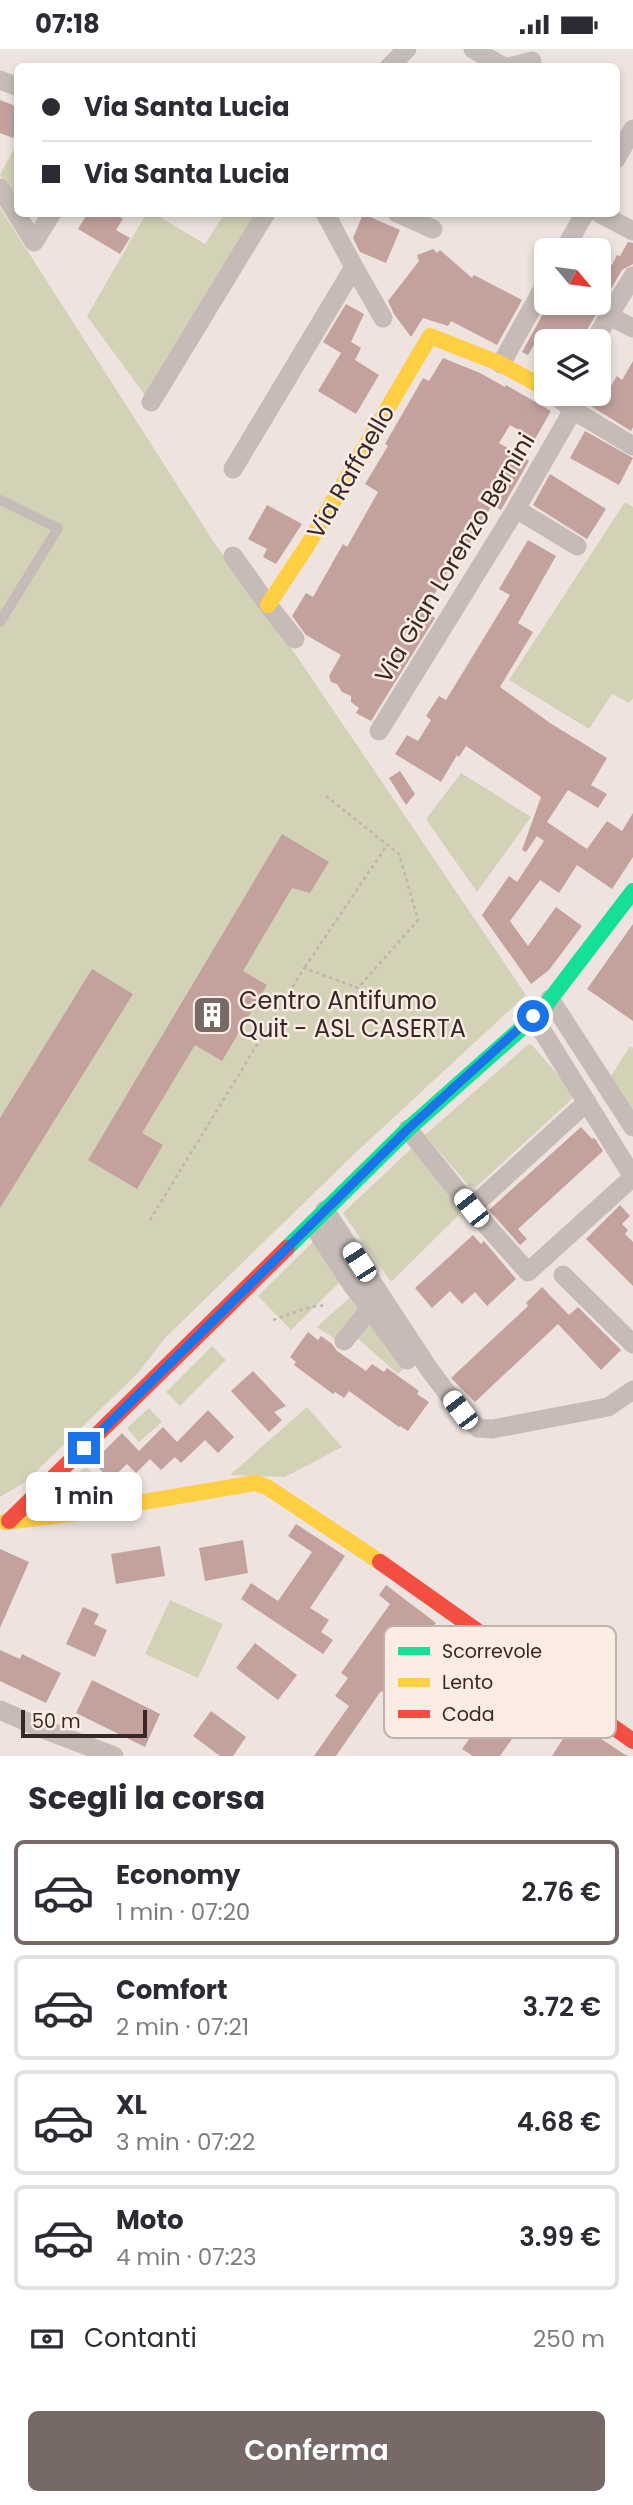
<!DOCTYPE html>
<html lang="it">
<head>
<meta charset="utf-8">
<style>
  body { margin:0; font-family:Poppins,sans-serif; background:#f7f7f7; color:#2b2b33; height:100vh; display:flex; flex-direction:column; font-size:26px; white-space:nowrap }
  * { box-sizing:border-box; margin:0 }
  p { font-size:23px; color:#7c7c81 }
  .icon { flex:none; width:38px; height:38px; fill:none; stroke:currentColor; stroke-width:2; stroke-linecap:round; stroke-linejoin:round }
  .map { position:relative; height:1707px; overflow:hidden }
  .drawer { display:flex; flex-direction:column; background:#fff; flex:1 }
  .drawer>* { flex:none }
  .banner { position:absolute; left:14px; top:14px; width:606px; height:154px; border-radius:10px; box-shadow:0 4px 10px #0003; display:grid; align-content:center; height:154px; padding:0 28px; background:#fff }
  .needle { width:46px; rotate:119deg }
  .controls { position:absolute; left:534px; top:189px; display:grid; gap:14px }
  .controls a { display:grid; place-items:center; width:77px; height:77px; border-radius:10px; background:#fff; box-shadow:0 4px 10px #0003; font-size:35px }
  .scale { position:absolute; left:21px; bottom:18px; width:126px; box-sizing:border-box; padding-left:7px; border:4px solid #372825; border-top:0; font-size:19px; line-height:24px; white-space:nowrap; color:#372825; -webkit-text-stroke:5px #fbece4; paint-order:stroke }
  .end { position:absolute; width:32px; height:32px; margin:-16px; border:9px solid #1a73e8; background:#fff; box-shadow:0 0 0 4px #fff }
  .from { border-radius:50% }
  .bubble { position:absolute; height:49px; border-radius:10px; background:#fff; box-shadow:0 4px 10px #0003; font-size:23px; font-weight:600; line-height:49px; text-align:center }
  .car { position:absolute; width:21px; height:42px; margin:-21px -10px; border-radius:9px; box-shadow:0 0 5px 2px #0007; background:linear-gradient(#fff 24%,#345 0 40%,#fff 0 76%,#345 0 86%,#fff 0) }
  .banner b { display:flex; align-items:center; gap:24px; height:66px; font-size:26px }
  .banner b+b { border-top:2px solid #e1e1e2 }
  .banner i { width:18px; height:18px; background:#2b2b33 }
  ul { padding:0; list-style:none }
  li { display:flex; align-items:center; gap:21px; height:105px; margin:0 14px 10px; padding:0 14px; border:4px solid #e1e1e2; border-radius:10px }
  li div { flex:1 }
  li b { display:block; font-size:26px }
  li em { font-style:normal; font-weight:600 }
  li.selected { border-color:#776966 }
  li>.icon { width:63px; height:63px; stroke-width:1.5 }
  h2 { padding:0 28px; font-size:32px; line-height:84px }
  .pay { display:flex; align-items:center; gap:18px; height:77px; padding:0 28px; font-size:26px }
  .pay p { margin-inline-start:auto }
  .action { display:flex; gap:14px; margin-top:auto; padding:14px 28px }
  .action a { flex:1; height:80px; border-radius:10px; background:#776966; color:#fff; font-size:28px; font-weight:600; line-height:80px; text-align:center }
  .status { display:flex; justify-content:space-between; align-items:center; height:49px; padding:0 35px; background:#fff; direction:ltr }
  .status svg { height:19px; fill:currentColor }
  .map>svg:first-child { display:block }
  .green { fill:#d3d2b6 }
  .building { fill:#c3a29e }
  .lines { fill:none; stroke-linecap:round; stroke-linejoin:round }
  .path { stroke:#bfb4b0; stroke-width:2.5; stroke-dasharray:3.5 3.5; stroke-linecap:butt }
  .lane { stroke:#c6bbb7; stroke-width:10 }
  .street { stroke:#c6bbb7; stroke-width:19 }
  .fast { stroke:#16e098; stroke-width:16 }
  .slow { stroke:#ffcf43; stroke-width:16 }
  .jam { stroke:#f24e42; stroke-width:16 }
  .route { stroke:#1a73e8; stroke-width:9 }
  .labels { text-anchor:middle; stroke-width:5; stroke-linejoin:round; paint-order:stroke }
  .street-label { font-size:24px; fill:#372825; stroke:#fbece4 }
  .poi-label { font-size:24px; fill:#372825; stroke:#fbece4; text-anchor:start }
  .key { fill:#fbece4; stroke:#c0b1ab; stroke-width:2 }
  .key-label { font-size:19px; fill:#372825 }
</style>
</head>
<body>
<div class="status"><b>07:18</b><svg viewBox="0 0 49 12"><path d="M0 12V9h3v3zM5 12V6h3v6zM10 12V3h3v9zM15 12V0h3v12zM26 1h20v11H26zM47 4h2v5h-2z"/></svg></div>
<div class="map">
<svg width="633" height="1707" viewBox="0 0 633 1707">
  <rect width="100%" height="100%" fill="#eee3de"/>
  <path class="green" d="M17 94H18L17 151 0 126Z
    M0 159 215 495 275 575 526 946 352 1107 165 1289 138 1324 25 1433 0 1448Z
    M146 165H155L205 195 224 165H260L147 349 87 267Z
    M625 453 633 458V649L629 654 612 645 589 680 509 631Z
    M461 724 531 768 477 843 426 770Z
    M530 994 570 1039 572 1050 476 1138 469 1137 425 1086Z
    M630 997 633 999V1060L611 1027Z
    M414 1097 464 1161 391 1233 343 1164Z
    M315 1191 341 1232 291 1281 258 1247Z
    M349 1249 404 1319 398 1325 348 1281 338 1292 317 1278Z
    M212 1297 226 1311 180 1357 166 1343Z
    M307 1358 342 1398 285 1428 230 1426Z
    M149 1359 162 1373 139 1393 127 1379Z
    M86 1417 113 1444 46 1456Z
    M170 1551 223 1575 198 1629 145 1605Z"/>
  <path class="building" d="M0 51 18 58V77L13 89 0 84Z
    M88 164H113L123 170 116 181 130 189 120 205 78 180Z
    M363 165 400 181 386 214 360 203 353 189Z
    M628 193 633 194V215L622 221 584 286 582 292H536L528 306 522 303 549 254H598V209L612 216 617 206 620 207Z
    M433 200 437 204 440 201 472 229 474 226 522 251 497 296 451 272 448 277 423 269 411 288 394 265 388 252 419 212 417 206Z
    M346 255 364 265 351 293 361 299 355 311 379 326 356 365 318 342 341 304 323 293Z
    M443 309 480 324 505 338 506 336 551 362 535 390 510 376 499 394 529 412 501 461 492 456 467 499 463 496 424 563 435 569 371 672 356 664 359 659 351 653V647L342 643 337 635 331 633 329 627 341 606 306 586 292 567 306 544 313 548 343 495 347 498 378 443 365 435 388 397 385 395 423 329 429 332Z
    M633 312V378L631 382 589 356 596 345H598L600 337 608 342 617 327 622 331Z
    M585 382 633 409 619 436 570 409Z
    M550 425 606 460 587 490 533 456Z
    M267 456 302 475 276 515 263 508 267 500 248 490Z
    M528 491 556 507 518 574 533 583 500 638 550 674 607 709 591 736 607 745 598 759 568 741 547 773 587 800 607 772 622 782 633 764V808L612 840 577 816 559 844 540 831 510 872 528 897 556 858 582 877 549 921 531 935 482 866 509 827 517 833 544 792 537 787 526 803 522 801 541 748 466 697 459 708 457 706 441 733 395 705 407 686 418 692 431 671 426 667 439 647 446 651 510 546 499 540Z
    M400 722 415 745 406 756 389 729Z
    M282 785 329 813 310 844 292 839 243 922 267 936 222 1012 195 996 142 1084 163 1096 137 1140 88 1111Z
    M633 875V972L587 940Z
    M92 920 133 945 0 1159V1069Z
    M581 1078 592 1090 594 1089 596 1091 603 1102 518 1180 527 1190 520 1196 489 1161Z
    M620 1156 630 1167 622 1175 628 1181 625 1185 633 1193V1237L586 1190Z
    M473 1186 481 1195 484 1192 516 1230 487 1257 475 1243 462 1255 450 1242 432 1259 415 1239Z
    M542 1238 569 1266 578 1258 621 1301 601 1321 558 1275 475 1353 451 1329 528 1257 526 1254Z
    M308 1283 318 1291 321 1287 332 1295 337 1302 366 1322 372 1315 384 1323 387 1319 419 1342 417 1345 429 1353 408 1382 400 1377 399 1378 349 1342 344 1349 335 1343 333 1345 294 1316 296 1313 290 1308Z
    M253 1322 286 1357 274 1363 282 1371 269 1383 231 1342Z
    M208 1361 234 1388 218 1404 205 1391 181 1414 175 1408 161 1421 150 1410 136 1424 127 1415 110 1431 93 1413 122 1384 139 1402 163 1378 177 1393Z
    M296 1475 345 1507 310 1559 329 1571 321 1583 333 1591 323 1605 241 1550 251 1534 278 1552 312 1503 288 1487Z
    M243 1491 248 1524 205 1532 199 1499Z
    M160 1497 165 1527 116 1535 111 1505Z
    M0 1500 29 1513 0 1579Z
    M386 1536 436 1574 432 1579 481 1612 469 1630 465 1627 441 1666 423 1656 447 1616 424 1600 391 1648 381 1642 336 1707H314L349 1657 335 1647 348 1629 341 1624 390 1555 379 1546Z
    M83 1558 99 1565 94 1575 107 1581 95 1608 66 1595Z
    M255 1594 297 1626 278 1651 236 1619Z
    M0 1601 20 1610 22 1605 61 1624 46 1654 0 1632Z
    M514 1627 542 1647 500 1707H473L462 1700Z
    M92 1631 160 1665 145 1698 76 1664Z
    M211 1662 246 1688 233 1707H220L193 1687Z
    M574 1672 624 1705 629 1707H552Z"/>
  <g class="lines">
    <path class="path" d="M305 918 387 796
      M150 1171 304 919 358 939 418 871 399 805 326 747
      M273 1271 310 1258 327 1256"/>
    <path class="lane" d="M0 451 58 479 0 573"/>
    <path class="street" d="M473 0 504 18
      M389 18 407 0
      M508 18 532 12
      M0 31 18 38
      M616 110 633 80
      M0 139 34 193 52 164
      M397 164 433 180
      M599 164 633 182
      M564 201 585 164
      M354 218 383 269
      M609 267 633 279
      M594 292 633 227
      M501 315 546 234
      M554 345 573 361 633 397
      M151 353 266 164
      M233 420 354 218 325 164
      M516 460 577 497
      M233 507 268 556 295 590
      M379 682 516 460 573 361
      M550 950 633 1078
      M533 967 633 1128
      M408 1080 471 1159 528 1223 633 1128
      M471 1159 587 1053
      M325 1161 429 1320 460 1361 478 1379 492 1380 608 1358 633 1341
      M316 1181 352 1236 407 1311
      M563 1226 633 1295
      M344 1292 370 1260
      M0 1661 43 1680 114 1707"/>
    <path class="fast" d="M287 1199 408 1080 542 961 633 842"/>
    <path class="slow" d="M268 556 307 497 430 287 501 315 546 340
      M5 1473 79 1464 256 1434 267 1438 380 1513"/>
    <path class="jam" d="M9 1472 287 1199
      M380 1513 633 1692"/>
  </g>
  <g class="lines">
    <path class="route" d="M84 1399 408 1080 533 967"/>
  </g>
  <defs>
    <g id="building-square" transform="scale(2.0125)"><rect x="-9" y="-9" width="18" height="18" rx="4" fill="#776966" stroke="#fbece4"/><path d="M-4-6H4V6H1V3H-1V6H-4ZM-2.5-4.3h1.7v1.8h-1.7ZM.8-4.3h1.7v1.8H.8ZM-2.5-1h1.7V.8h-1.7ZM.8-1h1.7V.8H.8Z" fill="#fff"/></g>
  </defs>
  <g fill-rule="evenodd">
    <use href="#building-square" x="212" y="966"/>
  </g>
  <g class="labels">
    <g class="street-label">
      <text transform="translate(351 423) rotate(-60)" y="8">Via Raffaello</text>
      <text transform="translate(455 509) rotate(-59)" y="8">Via Gian Lorenzo Bernini</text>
    </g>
    <g class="poi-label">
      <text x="239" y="960">Centro Antifumo<tspan x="239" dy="28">Quit - ASL CASERTA</tspan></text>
    </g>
  </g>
  <rect x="384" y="1577" width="232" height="112" rx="10" class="key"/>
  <rect x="398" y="1598" width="32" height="8" fill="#16e098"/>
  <rect x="398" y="1629" width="32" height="9" fill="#ffcf43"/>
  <rect x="398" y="1661" width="32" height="8" fill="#f24e42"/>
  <g class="key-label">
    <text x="442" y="1609">Scorrevole</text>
    <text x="442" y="1640">Lento</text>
    <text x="442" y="1672">Coda</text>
  </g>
</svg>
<div class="controls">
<a><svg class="needle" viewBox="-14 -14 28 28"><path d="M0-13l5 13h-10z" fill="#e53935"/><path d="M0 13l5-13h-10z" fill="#7c7c81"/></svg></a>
<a><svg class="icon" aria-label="layers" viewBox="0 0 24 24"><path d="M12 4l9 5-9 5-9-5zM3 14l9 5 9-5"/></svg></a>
</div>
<div class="scale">50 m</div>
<i class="end from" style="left:533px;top:967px"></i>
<i class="end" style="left:84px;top:1399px"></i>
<div class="bubble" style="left:26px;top:1423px;width:116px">1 min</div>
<i class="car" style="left:471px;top:1159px;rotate:322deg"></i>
<i class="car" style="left:359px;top:1213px;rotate:327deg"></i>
<i class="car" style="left:460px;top:1361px;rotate:323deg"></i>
<div class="banner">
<b><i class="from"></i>Via Santa Lucia</b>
<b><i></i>Via Santa Lucia</b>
</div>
</div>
<section class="drawer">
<h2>Scegli la corsa</h2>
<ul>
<li class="selected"><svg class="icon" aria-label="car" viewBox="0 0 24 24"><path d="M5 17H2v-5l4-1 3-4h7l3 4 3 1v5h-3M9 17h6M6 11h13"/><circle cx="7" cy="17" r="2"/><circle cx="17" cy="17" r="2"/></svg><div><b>Economy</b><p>1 min · 07:20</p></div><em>2.76 €</em></li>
<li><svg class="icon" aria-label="car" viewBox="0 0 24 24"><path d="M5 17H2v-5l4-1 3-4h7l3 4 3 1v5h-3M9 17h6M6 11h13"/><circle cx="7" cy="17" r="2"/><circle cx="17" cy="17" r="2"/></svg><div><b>Comfort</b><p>2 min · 07:21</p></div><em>3.72 €</em></li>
<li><svg class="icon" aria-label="car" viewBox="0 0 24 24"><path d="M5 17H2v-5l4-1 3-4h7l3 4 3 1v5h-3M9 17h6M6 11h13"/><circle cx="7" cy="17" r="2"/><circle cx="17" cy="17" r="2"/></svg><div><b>XL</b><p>3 min · 07:22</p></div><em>4.68 €</em></li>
<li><svg class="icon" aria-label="car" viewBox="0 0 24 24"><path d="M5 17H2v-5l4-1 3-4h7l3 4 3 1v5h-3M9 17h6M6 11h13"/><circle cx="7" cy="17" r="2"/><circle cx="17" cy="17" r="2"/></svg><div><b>Moto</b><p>4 min · 07:23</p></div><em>3.99 €</em></li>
</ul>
<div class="pay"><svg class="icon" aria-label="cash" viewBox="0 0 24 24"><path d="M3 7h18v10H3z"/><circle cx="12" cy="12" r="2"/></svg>Contanti<p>250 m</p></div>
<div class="action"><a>Conferma</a></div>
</section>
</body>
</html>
